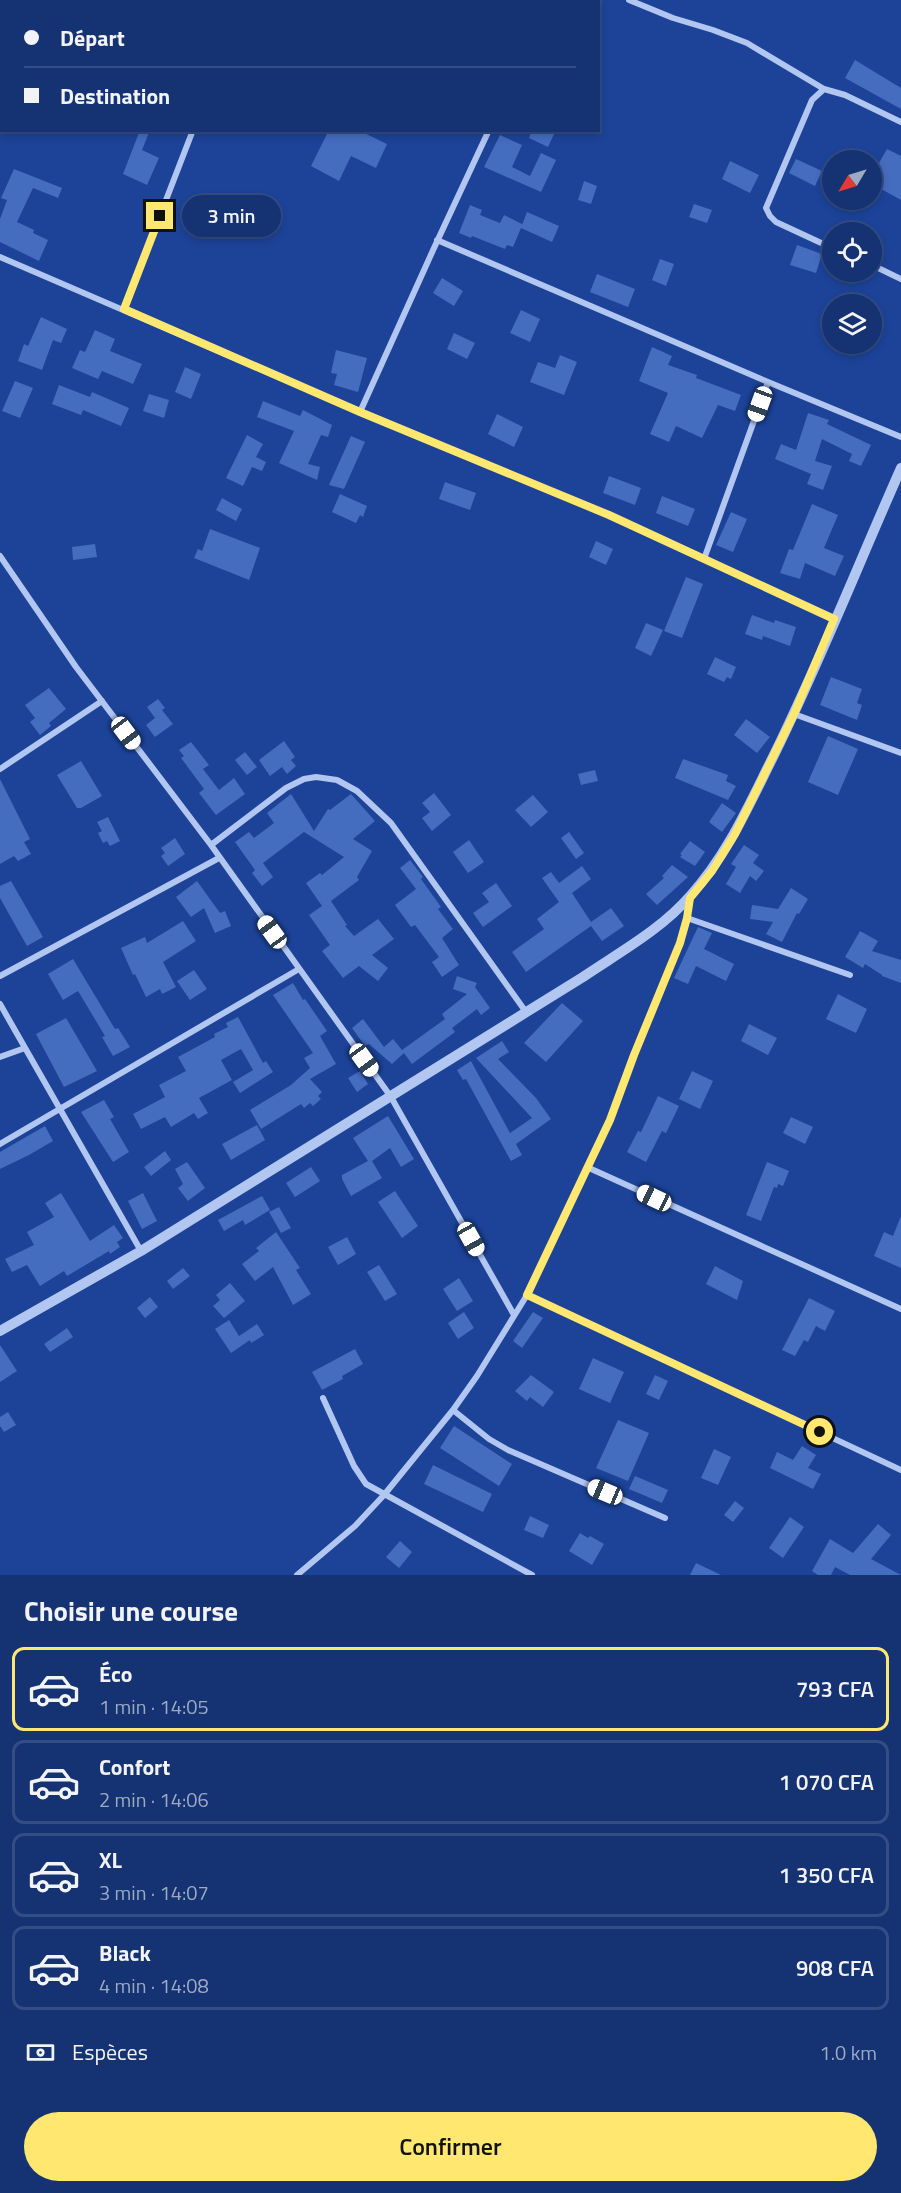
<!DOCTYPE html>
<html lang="fr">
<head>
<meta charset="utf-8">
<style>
  body { margin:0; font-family:"Titillium Web",sans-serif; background:#1e3a77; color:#f1f3f6; height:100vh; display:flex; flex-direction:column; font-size:22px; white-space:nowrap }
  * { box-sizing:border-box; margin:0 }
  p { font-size:20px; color:#9daac4 }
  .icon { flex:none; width:33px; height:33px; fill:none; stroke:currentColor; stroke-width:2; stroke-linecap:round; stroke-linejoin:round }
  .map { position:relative; height:1575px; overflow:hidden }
  .details { display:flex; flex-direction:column; background:#153272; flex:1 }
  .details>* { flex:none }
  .top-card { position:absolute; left:0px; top:0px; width:600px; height:132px; box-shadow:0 3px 9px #0003,0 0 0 2px #344d84; display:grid; align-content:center; height:132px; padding:0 24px; background:#153272 }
  .needle { width:39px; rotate:232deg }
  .fabs { position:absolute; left:822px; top:150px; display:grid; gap:12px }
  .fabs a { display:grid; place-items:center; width:60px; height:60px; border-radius:50%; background:#153272; box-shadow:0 3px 9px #0003,0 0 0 2px #344d84; font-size:30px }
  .end { position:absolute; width:27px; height:27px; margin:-14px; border:8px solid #ffe770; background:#111; box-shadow:0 0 0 3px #111 }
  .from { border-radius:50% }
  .bubble { position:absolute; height:42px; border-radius:21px; background:#153272; box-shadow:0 3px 9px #0003,0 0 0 2px #344d84; font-size:20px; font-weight:600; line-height:42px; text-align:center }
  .car { position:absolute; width:18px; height:36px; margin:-18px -9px; border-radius:8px; box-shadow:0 0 4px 2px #0007; background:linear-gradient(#fff 24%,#345 0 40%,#fff 0 76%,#345 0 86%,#fff 0) }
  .top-card b { display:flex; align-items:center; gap:21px; height:57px; font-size:22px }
  .top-card b+b { border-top:2px solid #344d84 }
  .top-card i { width:15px; height:15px; background:#f1f3f6 }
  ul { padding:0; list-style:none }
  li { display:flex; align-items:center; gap:18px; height:84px; margin:0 12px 9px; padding:0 12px; border:3px solid #344d84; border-radius:12px }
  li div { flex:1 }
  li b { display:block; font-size:22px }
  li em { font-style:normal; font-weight:600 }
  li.current { border-color:#ffe770 }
  li>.icon { width:54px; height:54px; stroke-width:1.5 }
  h2 { padding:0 24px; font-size:27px; line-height:72px }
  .pay { display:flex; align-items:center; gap:15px; height:66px; padding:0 24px; font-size:22px }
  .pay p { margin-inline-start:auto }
  .primary-button { display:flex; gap:12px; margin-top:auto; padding:12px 24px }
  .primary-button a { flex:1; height:69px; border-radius:36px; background:#ffe770; color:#111; font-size:24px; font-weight:600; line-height:69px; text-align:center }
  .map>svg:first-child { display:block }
  .building { fill:#446cbf }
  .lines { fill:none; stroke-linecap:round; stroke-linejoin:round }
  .minor { stroke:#b1c6f0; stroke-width:6 }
  .tertiary { stroke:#b1c6f0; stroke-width:10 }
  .route { stroke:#ffe770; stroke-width:8 }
</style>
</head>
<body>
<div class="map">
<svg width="901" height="1575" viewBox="0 0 901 1575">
  <rect width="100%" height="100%" fill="#1c4398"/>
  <path class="building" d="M855 60 901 88V109L845 78Z
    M140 130H150L142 150 159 158 147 185 123 174Z
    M329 130H358L387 144 376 168 351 156 339 181 311 166Z
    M532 130H556L548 147 529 138Z
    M500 135 522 145 512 167 530 176 541 153 556 160 541 192 484 167Z
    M887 149 901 156V200L872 184V159L879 163Z
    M796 159 822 171 815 186 789 173Z
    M730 161 759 175 750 193 722 179Z
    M14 169 62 188 58 198 33 188 17 222 34 230 33 233 48 240 39 261 0 242V219L7 200 1 198Z
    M584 181 597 186 591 204 578 200Z
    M694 204 712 210 707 223 689 217Z
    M470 205 482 210 480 215 500 223 504 215 522 224V225L527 212 559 226 552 242 521 228 513 247 507 245 505 249 472 236 471 238 459 233Z
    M797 245 822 254 816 273 790 265Z
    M660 259 674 264 666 286 652 280Z
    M597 274 635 289 628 307 590 292Z
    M442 278 463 291 454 306 433 293Z
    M521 310 540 319 530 342 510 333Z
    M41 317 67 329 61 343 53 340 42 370 18 361 24 344 28 346Z
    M95 330 115 339 110 351 142 364 133 384 102 371 98 379 72 368 80 350 85 352Z
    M454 333 475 343 467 359 447 349Z
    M652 347 672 356 668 365 697 375 696 378 741 395 735 411 718 405 702 438 676 426 669 442 650 434 668 393 639 381Z
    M336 350 367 358 358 392 334 385 337 374 331 373Z
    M560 355 577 362 564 395 530 382 538 362 555 368Z
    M185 367 201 374 191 399 175 392Z
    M15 381 33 388 20 418 2 411Z
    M59 385 90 397 92 392 129 408 121 426 83 410 81 415 52 404Z
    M149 394 169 400 164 418 143 411Z
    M263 401 300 416 303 410 332 425 328 437 321 435 308 464 320 467 317 480 279 463 294 431 257 417Z
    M808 413 829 420 827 424 871 445 861 466 849 461 852 454 822 439 815 461 832 466 823 490 807 484 811 474 775 459 781 444 796 450Z
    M497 414 523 427 514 447 488 434Z
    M247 435 263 444 256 457 266 462 262 471 252 467 243 486 226 478Z
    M351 436 365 442 344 489 329 485Z
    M609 476 641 488 635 505 603 493Z
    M445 482 476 493 470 510 439 499Z
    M340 494 367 506 363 517 360 515 356 523 332 512Z
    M662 496 695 509 688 526 656 513Z
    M222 498 242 509 236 521 216 510Z
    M812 504 838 515 824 548 844 556 835 576 805 563 800 579 780 573 789 549 793 550Z
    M731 512 747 519 733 552 716 545Z
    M210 529 260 548 249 580 194 558 198 549 202 551Z
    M596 541 613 549 606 565 589 557Z
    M95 544 97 557 73 560 72 547Z
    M686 577 703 584 682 638 664 631Z
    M752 615 774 623 775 620 796 627 790 646 763 636 762 640 745 634Z
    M646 623 663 630 651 656 635 648Z
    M715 657 736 667 731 679 727 677 724 682 707 674Z
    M831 677 862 689 857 703 862 705 857 720 820 705Z
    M49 688 66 709 49 723 51 726 40 735 30 722 35 718 25 705Z
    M158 699 165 708 162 710 173 724 155 737 146 725 155 718 147 707Z
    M746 719 770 737 757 753 734 735Z
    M828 736 858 749 838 795 808 782Z
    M284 741 295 757 291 760 296 766 287 774 282 767 270 776 259 760Z
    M191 742 209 765 203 769 219 790 234 778 245 794 216 815 199 793 204 789 181 758 184 756 179 750Z
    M245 752 257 767 247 775 235 760Z
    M683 759 728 775 726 781 736 786 728 800 675 778Z
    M81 761 102 796 81 808H77L57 775Z
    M595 770 598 781 581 785 578 774Z
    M0 779 30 839 24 842 31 854 18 861 14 856 0 864Z
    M434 793 451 815 432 831 422 818 430 812 422 803Z
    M291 794 314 831 328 809 330 810 351 794 375 821 353 839 372 851 357 877 359 880 331 901 347 925 345 926 354 936 378 919 394 939 372 955 388 968 378 981 359 966 343 978 322 951 330 945 309 915 322 906 306 883 320 873 322 875 344 857 304 832 263 863 273 877 262 886 252 873 255 870 235 842 249 832 254 838 274 823 267 813Z
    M533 795 548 812 531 827 515 810Z
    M722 803 736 813 722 832 709 822Z
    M108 817 120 841 110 846 107 841 103 843 98 833 102 831 97 822Z
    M569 832 584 853 576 859 561 838Z
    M175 838 185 854 168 866 161 856 165 853 161 848Z
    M469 840 484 862 468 873 453 852Z
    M690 841 705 852 695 866 680 857 682 855 680 854Z
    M744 845 759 855 753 863 764 871 756 881 750 876 740 893 726 884 736 867 731 864Z
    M410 860 423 877 421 879 441 907 438 909 453 929 442 938 459 965 442 977 432 962 439 957 415 925 411 927 395 905 416 889 400 868Z
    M672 865 688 877 657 905 646 894 664 878 662 876Z
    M582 866 591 879 572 893 591 922 611 908 624 926 602 941 591 926 526 972 512 952 544 929 537 919 559 902 542 878 551 872 559 883Z
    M11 881 43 937 27 946 0 898V886Z
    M197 881 220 913 225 911 231 926 215 933 204 908 191 917 176 897Z
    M496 883 512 906 483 927 473 913 489 902 482 893Z
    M791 888 808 899 799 914 797 913 782 942 766 934 773 922 750 919 752 905 778 909Z
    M183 921 196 941 163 962 176 987 162 994 160 989 146 997 135 974 133 975 121 948 145 937 147 943Z
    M698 927 712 933 704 949 734 964 726 981 696 966 688 984 674 978Z
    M860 931 878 941 872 951 901 960V983L882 976V975L865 964 863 968 845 957Z
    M73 959 115 1029 118 1028 130 1047 113 1056 102 1037 105 1036 78 991 63 1000 48 974Z
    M194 970 207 989 190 1000 177 981Z
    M457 976 477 983 475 987 490 1008 481 1015 477 1009 452 1028 455 1032 412 1064 404 1053 392 1064 369 1044 365 1046 352 1028 363 1019 384 1047 393 1039 402 1050 445 1019 442 1014 467 994 453 989Z
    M293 983 303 1000 305 999 327 1031 320 1036 336 1064 310 1079 322 1092 318 1096 321 1099 313 1106 310 1103 304 1108 301 1104 261 1129 250 1110 291 1085 310 1068 304 1058 313 1053 273 995Z
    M838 994 867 1009 856 1033 826 1019Z
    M562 1003 583 1021 546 1062 524 1043Z
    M238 1017 263 1063 266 1061 273 1072 240 1093 233 1082 253 1070 241 1049 221 1060 232 1080 199 1098 208 1113 198 1119 194 1113 171 1127 165 1117 141 1129 133 1114 165 1097 159 1085 186 1071 178 1057 215 1037 214 1034 228 1027 226 1023Z
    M66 1018 97 1071 64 1087 36 1034Z
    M749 1024 777 1038 768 1055 741 1041Z
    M502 1041 509 1052 498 1059 536 1098 551 1119 516 1144 522 1155 511 1161 466 1079 463 1080 457 1070 471 1061 510 1133 532 1118 476 1058Z
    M360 1071 368 1084 357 1092 348 1078Z
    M692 1071 713 1081 700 1109 679 1099Z
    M658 1096 679 1106 666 1133 662 1131 646 1162 627 1152 638 1131 641 1132Z
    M104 1100 114 1117 110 1119 129 1152 113 1162 81 1112Z
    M388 1116 414 1159 401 1167 390 1148 372 1161 382 1178 351 1196 342 1179V1175L368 1161 353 1138Z
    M791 1117 813 1127 805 1144 783 1133Z
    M257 1125 265 1140 231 1160 222 1144Z
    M45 1126 53 1141 29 1155 0 1169V1152Z
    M165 1151 171 1160 151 1176 144 1167Z
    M187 1162 205 1188 188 1201 178 1188 183 1184 175 1169Z
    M767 1162 789 1171 783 1186 778 1184 777 1188 774 1187 761 1221 746 1215Z
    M311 1167 320 1181 295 1197 286 1183Z
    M395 1191 418 1226 402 1238 378 1202Z
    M61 1193 90 1241 114 1225 123 1238 117 1242 120 1247 110 1254 109 1251 67 1276 64 1271 40 1286 27 1265 12 1272 5 1259 34 1245 27 1232 54 1217 45 1203Z
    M143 1193 157 1221 142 1229 128 1201Z
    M262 1196 270 1210 245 1225 243 1220 224 1231 218 1220Z
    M279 1207 291 1228 281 1233 269 1212Z
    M901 1216V1268L874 1256 884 1232 893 1236Z
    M276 1232 300 1268 296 1270 311 1294 293 1305 273 1267 255 1281 242 1264 259 1251 256 1248Z
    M347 1237 356 1254 338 1265 328 1247Z
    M379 1265 397 1294 385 1301 367 1272Z
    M715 1266 743 1281 737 1300 706 1284Z
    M183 1268 190 1276 173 1289 167 1281Z
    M459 1278 473 1301 457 1311 443 1289Z
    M230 1283 245 1301 224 1318 213 1306 220 1300 216 1295Z
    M150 1297 158 1307 145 1318 137 1308Z
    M809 1298 835 1311 825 1331 816 1326 808 1342 804 1340 795 1356 782 1350Z
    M464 1312 474 1328 458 1339 448 1323Z
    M533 1312 543 1318 522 1348 513 1341Z
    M229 1320 239 1336 257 1324 264 1335 251 1343 250 1340 231 1353 215 1329Z
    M67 1328 73 1337 50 1352 44 1344Z
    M0 1345 17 1371 0 1382Z
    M355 1349 363 1364 342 1376 343 1379 322 1390 312 1372Z
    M593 1358 624 1372 610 1403 579 1389Z
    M531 1375 554 1392 543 1407 530 1397 527 1401 515 1391Z
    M655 1375 668 1381 659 1400 646 1394Z
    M8 1412 16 1425 4 1432 0 1426V1417Z
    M618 1420 649 1433 628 1481 596 1468Z
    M454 1426 512 1464 499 1486 440 1448Z
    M802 1446 816 1455 808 1468 821 1474 813 1489 770 1468 777 1452 793 1460Z
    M714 1449 731 1457 718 1485 701 1478Z
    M433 1465 492 1494 483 1512 424 1484Z
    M635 1476 668 1490 662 1503 629 1489Z
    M735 1501 744 1508 733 1522 724 1515Z
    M530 1516 549 1525 543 1538 524 1530Z
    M790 1517 804 1527 783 1558 769 1548Z
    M878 1524 891 1535 871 1559 901 1575H850L835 1567 831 1575H818L812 1571 830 1539 853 1553Z
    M580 1533 588 1538 590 1536 604 1544 592 1565 569 1551Z
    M400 1541 412 1552 399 1568 386 1557Z
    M696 1563 721 1575H690Z"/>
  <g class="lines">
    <path class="minor" d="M28 0 32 2
      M407 0 410 2
      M629 0 673 18 713 30 747 43 824 89 845 95 901 122
      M0 2 1 0
      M246 2V0
      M548 2V0
      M824 89 812 100 766 208 770 216 776 222 832 248
      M437 240 768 382 901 437
      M0 257 360 412 609 515 834 619
      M872 265 901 279
      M124 309 193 130
      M360 412 434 248 489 130
      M0 556 76 667 211 845 391 1097 514 1315
      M704 559 768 382
      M794 714 901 753
      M0 769 102 701
      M211 845 286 788 304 779 316 777 337 780 357 791 391 823 526 1012
      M687 918 850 975
      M0 976 219 858
      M0 1004 141 1251
      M0 1057 25 1048
      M0 1144 299 969
      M589 1168 901 1309
      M527 1295 901 1470
      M323 1398 354 1466 366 1484 532 1575
      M453 1410 489 1439 508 1450 665 1518
      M297 1575 355 1526 384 1495 453 1410 477 1376 527 1295 610 1120 634 1055 680 943 687 918 689 898"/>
    <path class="tertiary" d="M0 1331 141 1251 583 977C620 952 662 929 691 895 727 855 748 807 772 759 819 664 858 565 901 468"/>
  </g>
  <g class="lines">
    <path class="route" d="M160 216 124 309 360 412 609 515 834 619 794 714 735 834 712 871 690 898 687 918 680 943 634 1055 610 1120 527 1295 820 1432"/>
  </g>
</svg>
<div class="fabs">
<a><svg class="needle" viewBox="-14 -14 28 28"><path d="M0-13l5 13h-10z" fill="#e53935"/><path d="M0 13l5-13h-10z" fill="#9daac4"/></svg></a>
<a><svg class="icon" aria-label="locate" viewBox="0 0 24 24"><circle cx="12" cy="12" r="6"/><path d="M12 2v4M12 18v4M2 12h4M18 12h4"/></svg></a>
<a><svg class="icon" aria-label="layers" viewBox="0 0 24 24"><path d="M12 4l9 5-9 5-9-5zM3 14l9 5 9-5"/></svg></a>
</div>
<i class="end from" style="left:820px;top:1432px"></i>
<i class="end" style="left:160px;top:216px"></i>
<div class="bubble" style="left:182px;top:195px;width:99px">3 min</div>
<i class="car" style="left:760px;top:404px;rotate:200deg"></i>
<i class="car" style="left:126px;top:733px;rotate:143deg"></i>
<i class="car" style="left:272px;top:932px;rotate:324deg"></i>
<i class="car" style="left:364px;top:1060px;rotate:144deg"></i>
<i class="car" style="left:654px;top:1198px;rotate:295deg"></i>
<i class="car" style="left:471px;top:1239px;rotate:151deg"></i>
<i class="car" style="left:605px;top:1492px;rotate:293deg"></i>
<div class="top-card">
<b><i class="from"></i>Départ</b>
<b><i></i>Destination</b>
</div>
</div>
<section class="details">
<h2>Choisir une course</h2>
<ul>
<li class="current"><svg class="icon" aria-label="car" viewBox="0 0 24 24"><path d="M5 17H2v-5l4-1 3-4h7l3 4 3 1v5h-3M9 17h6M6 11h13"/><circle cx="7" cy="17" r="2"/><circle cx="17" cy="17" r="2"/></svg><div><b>Éco</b><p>1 min · 14:05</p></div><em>793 CFA</em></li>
<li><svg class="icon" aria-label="car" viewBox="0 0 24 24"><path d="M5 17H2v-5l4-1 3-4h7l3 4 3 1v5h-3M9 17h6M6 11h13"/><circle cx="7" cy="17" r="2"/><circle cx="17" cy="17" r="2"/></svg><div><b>Confort</b><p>2 min · 14:06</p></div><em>1 070 CFA</em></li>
<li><svg class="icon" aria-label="car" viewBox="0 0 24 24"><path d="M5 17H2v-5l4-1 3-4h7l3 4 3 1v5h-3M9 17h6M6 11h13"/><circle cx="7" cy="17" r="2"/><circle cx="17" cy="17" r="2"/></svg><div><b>XL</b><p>3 min · 14:07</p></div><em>1 350 CFA</em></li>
<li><svg class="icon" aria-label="car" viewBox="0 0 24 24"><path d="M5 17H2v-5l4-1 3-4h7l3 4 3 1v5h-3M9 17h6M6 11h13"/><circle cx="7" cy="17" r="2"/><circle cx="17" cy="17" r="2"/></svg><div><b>Black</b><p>4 min · 14:08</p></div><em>908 CFA</em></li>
</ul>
<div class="pay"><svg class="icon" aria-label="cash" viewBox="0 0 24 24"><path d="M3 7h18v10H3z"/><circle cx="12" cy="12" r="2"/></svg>Espèces<p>1.0 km</p></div>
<div class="primary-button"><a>Confirmer</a></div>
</section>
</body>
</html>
